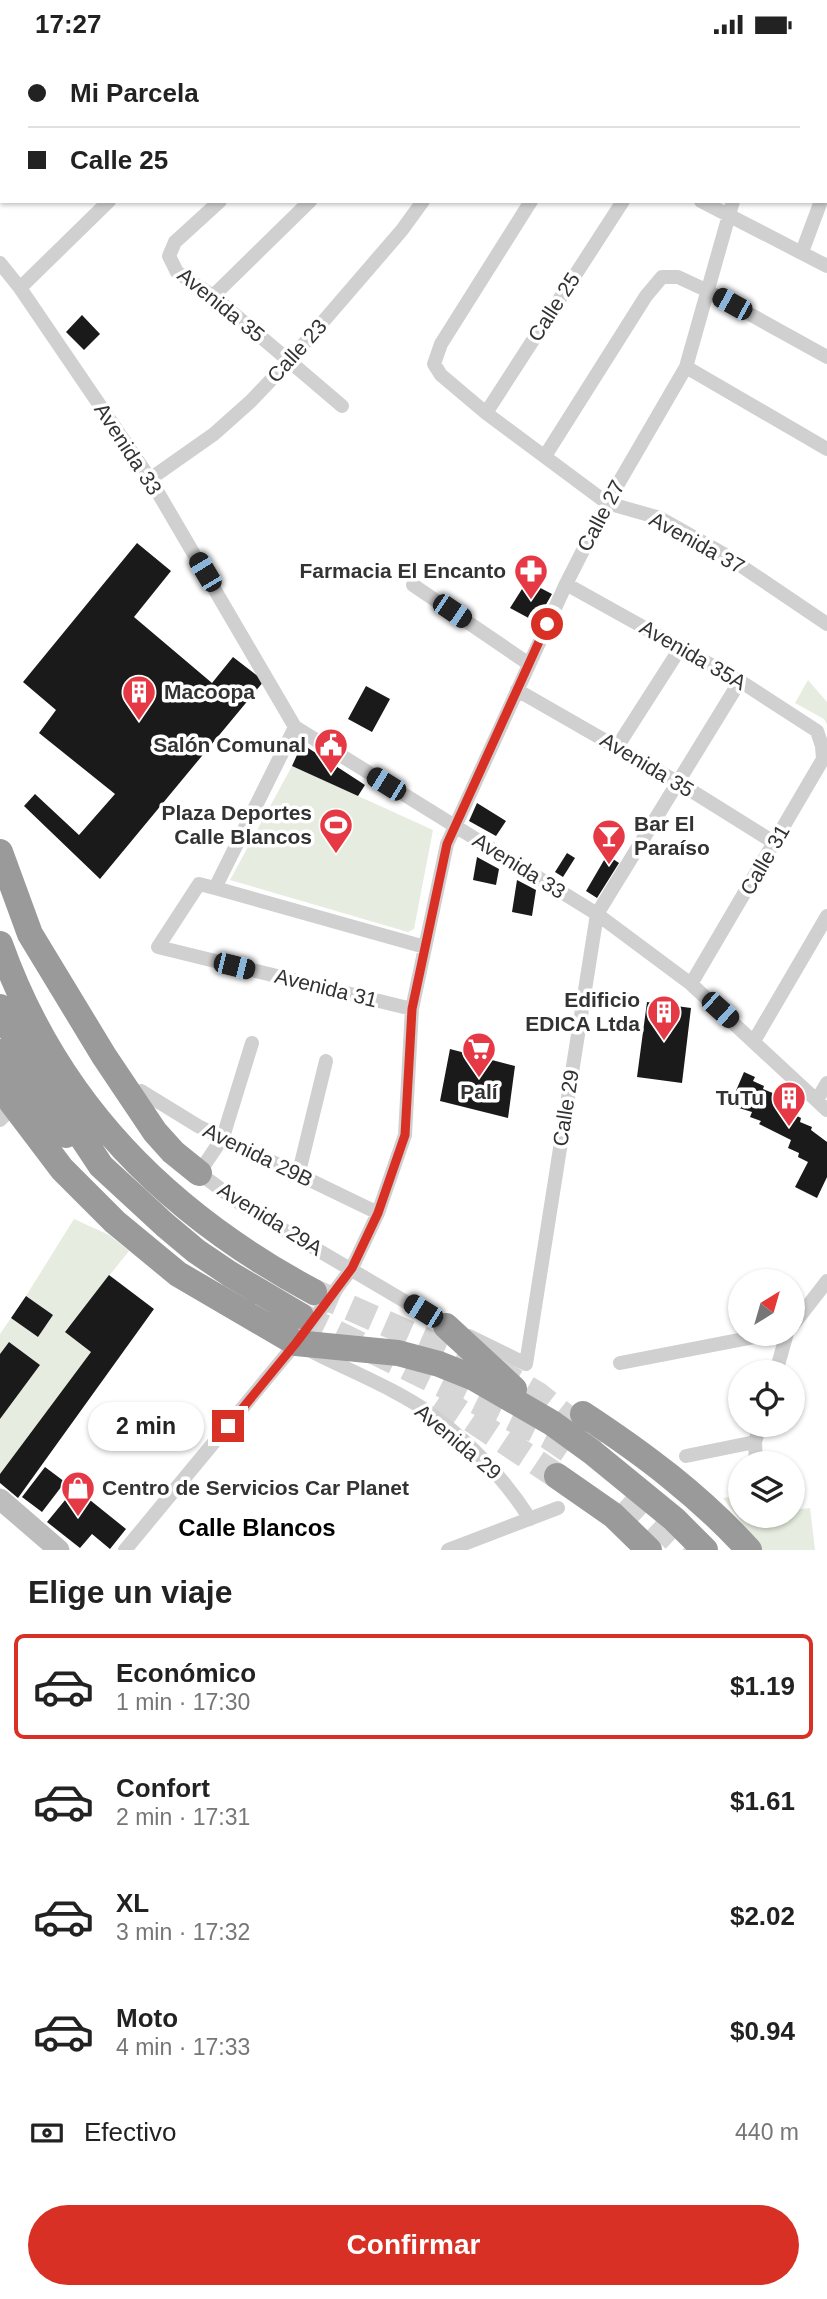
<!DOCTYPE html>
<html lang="es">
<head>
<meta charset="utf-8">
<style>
  body { margin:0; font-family:Arial,sans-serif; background:#f2f2f2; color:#222; height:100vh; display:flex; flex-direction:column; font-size:26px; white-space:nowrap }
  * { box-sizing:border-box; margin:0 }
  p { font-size:23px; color:#767676 }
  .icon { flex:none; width:38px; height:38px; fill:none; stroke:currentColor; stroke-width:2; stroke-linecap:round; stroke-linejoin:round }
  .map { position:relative; height:1501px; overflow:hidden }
  .details { display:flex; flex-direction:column; background:#fff; flex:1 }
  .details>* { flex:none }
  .hud { position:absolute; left:0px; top:0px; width:828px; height:154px; box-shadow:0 2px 5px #0004; display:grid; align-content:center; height:154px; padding:0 28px; background:#fff }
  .needle { width:46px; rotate:37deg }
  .buttons { position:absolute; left:728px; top:1220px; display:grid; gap:14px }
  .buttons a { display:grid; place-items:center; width:77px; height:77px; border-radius:50%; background:#fff; box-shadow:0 2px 5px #0004; font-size:35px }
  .end { position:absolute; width:32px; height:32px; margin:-16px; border:9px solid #d93025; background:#fff; box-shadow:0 0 0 4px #fff }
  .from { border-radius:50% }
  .bubble { position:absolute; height:49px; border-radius:24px; background:#fff; box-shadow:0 2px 5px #0004; font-size:23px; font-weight:700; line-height:49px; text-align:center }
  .car { position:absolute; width:21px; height:42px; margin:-21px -10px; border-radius:9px; box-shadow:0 0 5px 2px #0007; background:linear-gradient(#222 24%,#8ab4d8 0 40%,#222 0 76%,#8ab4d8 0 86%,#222 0) }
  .hud b { display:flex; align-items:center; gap:24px; height:66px; font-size:26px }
  .hud b+b { border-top:2px solid #e0e0e0 }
  .hud i { width:18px; height:18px; background:#222 }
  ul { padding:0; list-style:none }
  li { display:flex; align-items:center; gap:21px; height:105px; margin:0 14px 10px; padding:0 14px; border:4px solid transparent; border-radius:10px }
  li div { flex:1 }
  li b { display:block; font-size:26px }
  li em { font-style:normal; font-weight:700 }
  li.current { border-color:#d93025 }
  li>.icon { width:63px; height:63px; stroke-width:1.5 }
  h2 { padding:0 28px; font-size:32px; line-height:84px }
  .pay { display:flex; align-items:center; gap:18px; height:77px; padding:0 28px; font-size:26px }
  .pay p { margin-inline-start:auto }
  .primary-button { display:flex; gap:14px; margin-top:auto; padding:14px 28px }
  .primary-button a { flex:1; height:80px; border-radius:42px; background:#d93025; color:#fff; font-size:28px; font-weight:700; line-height:80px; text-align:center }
  .status { display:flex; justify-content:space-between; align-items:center; height:49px; padding:0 35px; background:#fff; direction:ltr }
  .status svg { height:19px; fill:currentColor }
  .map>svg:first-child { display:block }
  .green { fill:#e6ecdf }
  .building { fill:#1a1a1a }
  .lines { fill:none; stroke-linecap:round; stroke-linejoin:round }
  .highway-tunnel { stroke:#d6d6d6; stroke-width:26; stroke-dasharray:26 13; stroke-linecap:butt }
  .street { stroke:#d0d0d0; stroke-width:14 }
  .secondary { stroke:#bdbdbd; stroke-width:21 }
  .highway { stroke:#9a9a9a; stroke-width:26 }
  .route { stroke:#d93025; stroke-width:9 }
  .labels { text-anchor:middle; stroke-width:7; stroke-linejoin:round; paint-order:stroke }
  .street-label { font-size:21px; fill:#333; stroke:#fff }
  .poi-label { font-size:21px; font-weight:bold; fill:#333; stroke:#fff; text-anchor:end }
  .quarter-label { font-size:24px; font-weight:bold; fill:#000; stroke:#fff }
</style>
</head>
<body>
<div class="status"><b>17:27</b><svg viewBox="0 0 49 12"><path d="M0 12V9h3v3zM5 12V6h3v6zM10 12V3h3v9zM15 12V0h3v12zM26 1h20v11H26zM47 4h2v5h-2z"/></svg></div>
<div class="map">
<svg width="827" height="1501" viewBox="0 0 827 1501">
  <rect width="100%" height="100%" fill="#fff"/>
  <path class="green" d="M808 631 827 653V675L824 670 795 654Z
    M292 717 433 781 414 880 408 883 230 831Z
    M74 1170 109 1186 129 1202 65 1282 91 1303 0 1425V1370L40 1316 9 1293 0 1305V1285L11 1269 38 1288 53 1266 26 1247Z
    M740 1446V1466H793V1461L810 1459 815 1501H762L723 1449Z"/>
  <path class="building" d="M82 266 100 285 84 301 66 283Z
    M137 494 171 522 134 568 212 634 233 608 264 632 100 830 24 757 35 745 79 786 115 745 39 684 56 661 23 633Z
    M527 532 552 545 536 573 510 559Z
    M366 637 390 650 372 683 348 670Z
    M302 695 365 736 358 747 292 717Z
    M477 754 506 772 496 787 469 772Z
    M567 804 575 809 563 828 555 823Z
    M607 806 619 814 597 849 586 842Z
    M477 808 499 820 496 836 473 831Z
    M517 831 536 841 532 867 512 863Z
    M647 953 691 959 682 1034 637 1028Z
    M450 1000 515 1017 508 1069 440 1052Z
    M744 1023 755 1028 753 1032 764 1037 763 1040 775 1045 773 1049 783 1053 781 1057 793 1062 791 1064 801 1069 800 1073 812 1078 811 1081 827 1093V1128L817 1149 795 1138 808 1113 798 1108 799 1104 788 1099 791 1091 759 1075 761 1072 750 1068 752 1063 739 1059 742 1054 732 1051Z
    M109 1226 154 1260 18 1449 0 1434V1425L91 1303 65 1283Z
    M26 1247 53 1266 38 1288 11 1269Z
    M9 1293 40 1316 0 1370V1305Z
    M45 1418 65 1433 42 1463 22 1448Z
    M75 1439 126 1480 110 1500 92 1485 80 1499 47 1473Z"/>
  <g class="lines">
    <path class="highway-tunnel" d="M314 1243 506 1327 538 1346 600 1395
      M301 1267 548 1387 574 1405
      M439 1349 557 1427
      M627 1446 686 1501"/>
    <path class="street" d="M410 0 412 2
      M43 2 44 0
      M161 2 162 0
      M262 2 264 0
      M369 2 371 0
      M542 2 543 0
      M661 2 663 0
      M788 2 789 0
      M0 49 2 47
      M826 139 827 136
      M220 152 175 193 169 207 177 223 213 247 342 357
      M531 152 441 295 434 315 441 326 486 364 607 454 660 469 722 504 827 575
      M701 152 827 217
      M802 203 821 152
      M0 214 20 239 150 430 295 678 597 865 691 935 827 1061
      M20 239 109 152
      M213 247 310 152
      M686 318 827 400
      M486 364 623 152
      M545 407 646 247 662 228H678L708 242 827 308
      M150 430 214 385 251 352 290 311 402 181 423 152
      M566 535 740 632 817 682 822 697 823 710 691 935
      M413 536 529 615
      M517 641 679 734 775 794
      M295 678 215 839 199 835 158 898 412 960
      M617 698 681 598
      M215 839 425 898
      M754 992 827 867
      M252 994 223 1088 199 1124 245 1158 450 1279
      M141 1042 198 1077 378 1164
      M817 1051 827 1034
      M0 1062 5 1066 0 1071
      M298 1127 326 1012
      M793 1276 827 1232
      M469 1287 526 1315 597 865 740 632
      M313 1303C350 1322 398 1341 431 1365 471 1394 504 1429 530 1470
      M620 1314 775 1284
      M776 1323 787 1284
      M686 1407 755 1393
      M756 1414 755 1393 760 1376
      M125 1501 296 1294 352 1219 378 1164 405 1086 412 960 447 795 566 535 607 454 686 318 733 152
      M448 1501 558 1459"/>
    <path class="secondary" d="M0 1450 59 1501"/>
    <path class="highway" d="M0 803 30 885 104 1007 155 1083 173 1103 199 1124
      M0 895C57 1055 167 1164 314 1243
      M0 958 10 980 101 1117 165 1176 196 1202 230 1225 301 1267
      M0 1003 27 1044 66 1086
      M0 1034 12 1054 62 1120 115 1173 178 1225 296 1294 398 1304 439 1315 474 1329 552 1374 592 1403 674 1470 705 1501
      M446 1277 514 1340
      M583 1365C644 1405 700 1447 749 1501
      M557 1427 613 1466 649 1501"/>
  </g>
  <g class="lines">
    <path class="route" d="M228 1377 296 1294 352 1219 378 1164 405 1086 412 960 447 795 547 575"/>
  </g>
  <defs>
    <g id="pharmacy-pin" transform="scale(1.75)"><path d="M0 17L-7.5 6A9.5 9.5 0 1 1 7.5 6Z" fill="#e63946" stroke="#fff"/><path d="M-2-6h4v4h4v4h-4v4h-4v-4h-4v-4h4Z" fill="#fff"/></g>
    <g id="building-pin" transform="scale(1.75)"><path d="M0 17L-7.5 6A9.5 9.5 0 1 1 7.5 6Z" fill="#e63946" stroke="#fff"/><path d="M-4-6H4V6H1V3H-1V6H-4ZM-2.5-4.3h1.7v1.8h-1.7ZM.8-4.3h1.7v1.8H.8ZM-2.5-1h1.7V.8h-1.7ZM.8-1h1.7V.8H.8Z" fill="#fff"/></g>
    <g id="civic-pin" transform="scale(1.75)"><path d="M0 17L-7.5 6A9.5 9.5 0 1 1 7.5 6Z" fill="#e63946" stroke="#fff"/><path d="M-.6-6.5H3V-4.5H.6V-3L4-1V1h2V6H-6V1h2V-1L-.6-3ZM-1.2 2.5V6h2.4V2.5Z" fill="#fff"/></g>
    <g id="stadium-pin" transform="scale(1.75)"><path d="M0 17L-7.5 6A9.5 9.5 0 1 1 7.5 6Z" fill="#e63946" stroke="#fff"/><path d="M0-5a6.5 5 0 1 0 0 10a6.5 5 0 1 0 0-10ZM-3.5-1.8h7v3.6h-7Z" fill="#fff"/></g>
    <g id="bar-pin" transform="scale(1.75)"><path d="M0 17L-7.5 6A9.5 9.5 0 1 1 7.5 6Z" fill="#e63946" stroke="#fff"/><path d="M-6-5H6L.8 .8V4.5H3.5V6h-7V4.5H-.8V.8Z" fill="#fff"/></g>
    <g id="supermarket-pin" transform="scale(1.75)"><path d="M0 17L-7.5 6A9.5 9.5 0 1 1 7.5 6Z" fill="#e63946" stroke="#fff"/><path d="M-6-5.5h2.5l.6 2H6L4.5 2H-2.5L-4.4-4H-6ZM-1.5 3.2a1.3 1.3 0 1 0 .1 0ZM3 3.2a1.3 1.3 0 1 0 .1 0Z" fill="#fff"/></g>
    <g id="shop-pin" transform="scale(1.75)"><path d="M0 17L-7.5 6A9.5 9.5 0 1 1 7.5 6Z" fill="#e63946" stroke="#fff"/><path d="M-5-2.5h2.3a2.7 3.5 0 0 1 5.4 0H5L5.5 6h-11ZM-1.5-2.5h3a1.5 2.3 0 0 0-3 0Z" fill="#fff"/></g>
  </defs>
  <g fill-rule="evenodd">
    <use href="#pharmacy-pin" x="531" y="522"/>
    <use href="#building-pin" x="139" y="643"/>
    <use href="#civic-pin" x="331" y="696"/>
    <use href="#stadium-pin" x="336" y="776"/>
    <use href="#bar-pin" x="609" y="787"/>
    <use href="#building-pin" x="664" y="963"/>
    <use href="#supermarket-pin" x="479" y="1000"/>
    <use href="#building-pin" x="789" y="1049"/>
    <use href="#shop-pin" x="78" y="1439"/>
  </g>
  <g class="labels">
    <g class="street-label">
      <text transform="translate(221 256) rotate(39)" y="7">Avenida 35</text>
      <text transform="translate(554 258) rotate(-57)" y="7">Calle 25</text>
      <text transform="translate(297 302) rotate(-48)" y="7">Calle 23</text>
      <text transform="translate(128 400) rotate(57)" y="7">Avenida 33</text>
      <text transform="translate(601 467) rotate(-62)" y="7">Calle 27</text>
      <text transform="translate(697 494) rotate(29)" y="7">Avenida 37</text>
      <text transform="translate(693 606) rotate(30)" y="7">Avenida 35A</text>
      <text transform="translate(647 716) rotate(31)" y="7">Avenida 35</text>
      <text transform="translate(765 811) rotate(-60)" y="7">Calle 31</text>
      <text transform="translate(519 817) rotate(32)" y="7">Avenida 33</text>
      <text transform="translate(326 939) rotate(14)" y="7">Avenida 31</text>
      <text transform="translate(566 1059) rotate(-81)" y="7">Calle 29</text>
      <text transform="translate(258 1106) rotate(26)" y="7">Avenida 29B</text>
      <text transform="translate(270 1170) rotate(32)" y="7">Avenida 29A</text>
      <text transform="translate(458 1393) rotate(40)" y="7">Avenida 29</text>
    </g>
    <g class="poi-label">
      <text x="506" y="529">Farmacia El Encanto</text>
      <text x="164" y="650" text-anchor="start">Macoopa</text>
      <text x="306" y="703">Salón Comunal</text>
      <text x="312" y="771">Plaza Deportes<tspan x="312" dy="24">Calle Blancos</tspan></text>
      <text x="634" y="782" text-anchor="start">Bar El<tspan x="634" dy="24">Paraíso</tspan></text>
      <text x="640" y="958">Edificio<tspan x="640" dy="24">EDICA Ltda</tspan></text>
      <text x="479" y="1050" text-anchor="middle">Palí</text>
      <text x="764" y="1056">TuTu</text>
      <text x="102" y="1446" text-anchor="start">Centro de Servicios Car Planet</text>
    </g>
    <g class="quarter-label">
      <text x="257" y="1487">Calle Blancos</text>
    </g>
  </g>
</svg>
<div class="buttons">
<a><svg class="needle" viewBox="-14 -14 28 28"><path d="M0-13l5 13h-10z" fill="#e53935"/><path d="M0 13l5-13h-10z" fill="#767676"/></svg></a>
<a><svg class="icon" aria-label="locate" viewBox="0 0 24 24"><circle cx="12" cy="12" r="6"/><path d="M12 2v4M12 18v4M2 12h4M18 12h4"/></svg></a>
<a><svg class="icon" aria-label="layers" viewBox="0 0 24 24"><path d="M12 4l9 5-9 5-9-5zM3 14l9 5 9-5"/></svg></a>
</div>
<i class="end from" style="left:547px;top:575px"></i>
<i class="end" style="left:228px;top:1377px"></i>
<div class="bubble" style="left:88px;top:1353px;width:116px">2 min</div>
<i class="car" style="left:732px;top:255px;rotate:299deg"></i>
<i class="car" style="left:205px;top:523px;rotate:329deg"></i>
<i class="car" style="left:452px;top:562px;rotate:124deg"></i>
<i class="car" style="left:386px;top:735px;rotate:302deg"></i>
<i class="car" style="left:234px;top:917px;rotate:104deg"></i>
<i class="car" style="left:720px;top:961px;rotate:132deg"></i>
<i class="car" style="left:423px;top:1262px;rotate:302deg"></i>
<div class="hud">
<b><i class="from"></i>Mi Parcela</b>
<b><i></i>Calle 25</b>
</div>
</div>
<section class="details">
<h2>Elige un viaje</h2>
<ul>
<li class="current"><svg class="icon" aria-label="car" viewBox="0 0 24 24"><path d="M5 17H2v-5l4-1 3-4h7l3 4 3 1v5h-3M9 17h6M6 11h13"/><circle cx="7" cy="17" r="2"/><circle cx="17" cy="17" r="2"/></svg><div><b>Económico</b><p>1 min · 17:30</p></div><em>$1.19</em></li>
<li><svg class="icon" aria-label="car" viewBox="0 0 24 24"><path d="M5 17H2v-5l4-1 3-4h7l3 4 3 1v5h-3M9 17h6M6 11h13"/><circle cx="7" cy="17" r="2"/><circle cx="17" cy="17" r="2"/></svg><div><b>Confort</b><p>2 min · 17:31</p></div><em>$1.61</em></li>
<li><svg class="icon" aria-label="car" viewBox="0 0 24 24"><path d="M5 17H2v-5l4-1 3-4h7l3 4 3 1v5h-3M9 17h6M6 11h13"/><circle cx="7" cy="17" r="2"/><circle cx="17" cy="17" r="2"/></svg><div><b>XL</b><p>3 min · 17:32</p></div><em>$2.02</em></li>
<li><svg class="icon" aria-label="car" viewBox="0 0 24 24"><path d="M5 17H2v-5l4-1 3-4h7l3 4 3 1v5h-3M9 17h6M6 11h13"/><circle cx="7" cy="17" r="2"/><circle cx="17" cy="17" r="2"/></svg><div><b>Moto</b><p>4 min · 17:33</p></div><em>$0.94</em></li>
</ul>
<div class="pay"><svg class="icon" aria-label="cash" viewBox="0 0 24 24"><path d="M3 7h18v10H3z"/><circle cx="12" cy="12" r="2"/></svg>Efectivo<p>440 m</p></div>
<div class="primary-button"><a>Confirmar</a></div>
</section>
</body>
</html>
